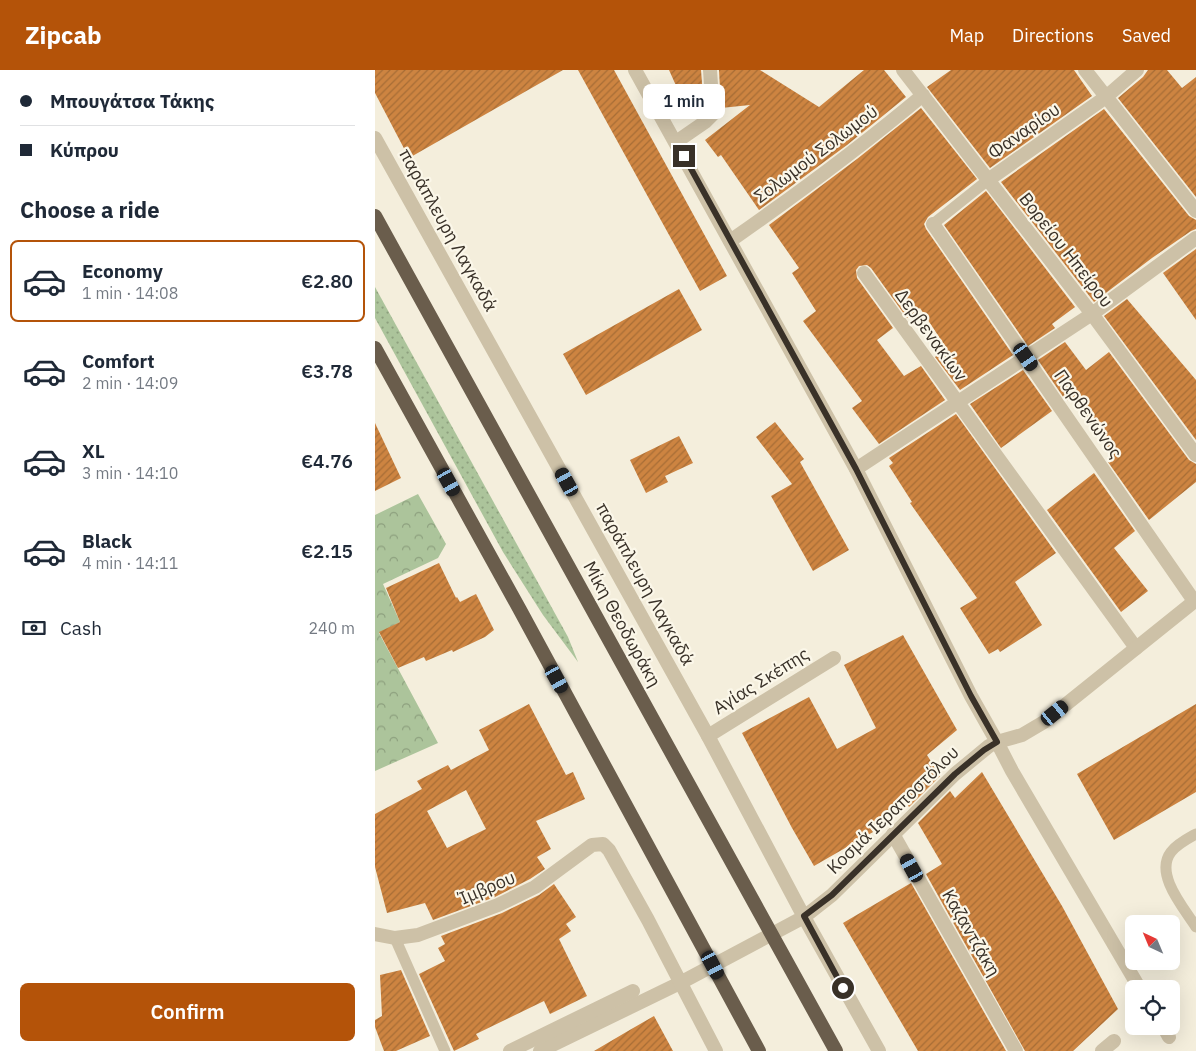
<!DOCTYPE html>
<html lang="en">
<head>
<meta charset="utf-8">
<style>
  body { margin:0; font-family:"IBM Plex Sans",sans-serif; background:#f2f2f3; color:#1f2937; height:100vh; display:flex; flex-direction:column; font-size:19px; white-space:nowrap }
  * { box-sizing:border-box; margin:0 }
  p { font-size:16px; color:#747a83 }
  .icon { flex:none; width:28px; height:28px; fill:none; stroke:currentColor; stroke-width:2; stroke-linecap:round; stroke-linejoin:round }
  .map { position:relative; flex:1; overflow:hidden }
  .details { display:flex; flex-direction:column; background:#fff; width:375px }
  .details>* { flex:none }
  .guide { display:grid; align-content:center; height:110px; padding:0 20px; background:#fff }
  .needle { width:32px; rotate:316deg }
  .buttons { position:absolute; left:750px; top:845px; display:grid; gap:10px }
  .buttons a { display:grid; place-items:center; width:55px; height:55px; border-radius:8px; background:#fff; box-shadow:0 5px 20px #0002; font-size:25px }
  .end { position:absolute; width:22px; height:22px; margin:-11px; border:6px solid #393128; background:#fff; box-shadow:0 0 0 2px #fff }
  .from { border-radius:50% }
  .bubble { position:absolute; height:35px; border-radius:8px; background:#fff; box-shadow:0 5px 20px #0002; font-size:16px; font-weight:600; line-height:35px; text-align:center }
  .car { position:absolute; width:15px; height:30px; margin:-15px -8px; border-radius:6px; box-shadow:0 0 4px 1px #0007; background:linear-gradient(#222 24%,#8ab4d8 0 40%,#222 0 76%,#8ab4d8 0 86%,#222 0) }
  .guide b { display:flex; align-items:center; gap:18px; height:48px; font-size:19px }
  .guide b+b { border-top:1px solid #e0e1e3 }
  .guide i { width:12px; height:12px; background:#1f2937 }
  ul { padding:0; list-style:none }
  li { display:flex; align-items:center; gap:15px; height:82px; margin:0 10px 8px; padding:0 10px; border:2px solid transparent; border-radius:8px }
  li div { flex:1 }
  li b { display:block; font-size:19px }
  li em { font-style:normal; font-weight:600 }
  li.active { border-color:#b45309 }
  li>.icon { width:45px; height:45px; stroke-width:1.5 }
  h2 { padding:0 20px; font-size:22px; line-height:60px }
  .pay { display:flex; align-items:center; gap:12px; height:55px; padding:0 20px; font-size:19px }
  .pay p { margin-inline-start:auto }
  .button { display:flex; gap:10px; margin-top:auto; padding:10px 20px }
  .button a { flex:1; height:58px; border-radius:8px; background:#b45309; color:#fff; font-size:20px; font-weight:600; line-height:58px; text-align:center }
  header { display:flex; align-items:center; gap:30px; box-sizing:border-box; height:70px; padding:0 25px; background:#b45309; color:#fff }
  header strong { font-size:24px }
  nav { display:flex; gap:28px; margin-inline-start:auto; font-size:18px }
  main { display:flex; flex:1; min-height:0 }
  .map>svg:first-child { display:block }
  .grass { fill:url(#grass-dots) }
  .park { fill:url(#park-crowns) }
  .building { fill:url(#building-hatch); fill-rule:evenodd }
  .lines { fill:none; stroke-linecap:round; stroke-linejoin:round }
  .service { stroke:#cdc1a7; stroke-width:11 }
  .pedestrian { stroke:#cdc1a7; stroke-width:14 }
  .minor { stroke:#cdc1a7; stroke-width:14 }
  .tertiary { stroke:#cdc1a7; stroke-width:14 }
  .trunk { stroke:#6a5d4c; stroke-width:14 }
  .route { stroke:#393128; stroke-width:6 }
  .labels { text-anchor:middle; stroke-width:4.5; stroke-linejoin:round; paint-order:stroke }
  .street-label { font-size:18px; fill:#393128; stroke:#fbf7e9 }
</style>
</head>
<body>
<header>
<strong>Zipcab</strong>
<nav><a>Map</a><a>Directions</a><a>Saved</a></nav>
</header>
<main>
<section class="details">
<div class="guide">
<b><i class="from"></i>Μπουγάτσα Τάκης</b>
<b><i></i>Κύπρου</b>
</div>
<h2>Choose a ride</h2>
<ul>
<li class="active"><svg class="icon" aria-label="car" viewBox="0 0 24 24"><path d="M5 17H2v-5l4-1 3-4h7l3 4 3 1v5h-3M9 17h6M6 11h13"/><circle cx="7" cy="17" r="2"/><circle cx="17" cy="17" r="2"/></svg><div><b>Economy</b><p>1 min · 14:08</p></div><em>€2.80</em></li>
<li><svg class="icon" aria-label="car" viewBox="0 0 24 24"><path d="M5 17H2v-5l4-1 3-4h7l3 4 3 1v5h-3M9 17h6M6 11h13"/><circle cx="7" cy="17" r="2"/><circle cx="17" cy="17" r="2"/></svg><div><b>Comfort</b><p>2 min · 14:09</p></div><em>€3.78</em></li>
<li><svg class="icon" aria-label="car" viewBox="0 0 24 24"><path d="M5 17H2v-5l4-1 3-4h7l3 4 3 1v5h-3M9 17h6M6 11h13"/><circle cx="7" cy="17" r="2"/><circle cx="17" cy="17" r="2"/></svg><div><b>XL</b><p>3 min · 14:10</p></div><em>€4.76</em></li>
<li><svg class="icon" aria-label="car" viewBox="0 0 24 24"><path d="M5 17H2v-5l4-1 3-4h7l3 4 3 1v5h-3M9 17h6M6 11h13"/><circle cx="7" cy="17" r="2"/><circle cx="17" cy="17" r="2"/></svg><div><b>Black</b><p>4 min · 14:11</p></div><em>€2.15</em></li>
</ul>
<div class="pay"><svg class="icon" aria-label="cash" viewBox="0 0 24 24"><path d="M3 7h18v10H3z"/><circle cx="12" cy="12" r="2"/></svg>Cash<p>240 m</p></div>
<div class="button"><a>Confirm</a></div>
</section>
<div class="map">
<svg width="821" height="981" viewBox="0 0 821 981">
  <defs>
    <pattern id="grass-dots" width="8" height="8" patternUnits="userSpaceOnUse" patternTransform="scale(1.25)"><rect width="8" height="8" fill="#acc49b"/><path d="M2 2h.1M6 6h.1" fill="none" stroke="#8da07e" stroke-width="1.8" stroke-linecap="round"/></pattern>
    <pattern id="park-crowns" width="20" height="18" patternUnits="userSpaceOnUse" patternTransform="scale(1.25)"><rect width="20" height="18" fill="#acc49b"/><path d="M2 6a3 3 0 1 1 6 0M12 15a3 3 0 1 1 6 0" fill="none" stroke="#8da07e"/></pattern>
    <pattern id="building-hatch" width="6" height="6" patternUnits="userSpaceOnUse" patternTransform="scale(1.25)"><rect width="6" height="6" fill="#cd8441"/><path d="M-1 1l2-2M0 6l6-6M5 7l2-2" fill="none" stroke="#a76d36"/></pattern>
  </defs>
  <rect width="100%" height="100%" fill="#f4eedc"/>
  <path class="grass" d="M0 217 193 567 203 592 168 545 128 482 0 248Z"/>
  <path class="park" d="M43 424 71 474 63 488 8 514 25 552 4 563 63 673 0 701V445Z"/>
  <path class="building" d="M0 0H188L34 88 0 23Z
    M203 0H239L352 206 325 221Z
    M294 0H326L329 39 312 40Z
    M344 0H385L444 37 489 0H509L531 27 472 75 384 140 346 85 343 87 330 70 375 35 346 38Z
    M576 0H699L717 26 615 98 552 17Z
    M773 0H792L807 18 821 7V127L743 28 768 7Z
    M546 38 602 109 553 147 549 154 551 159 638 285 585 320 560 287 572 279 545 238 532 248 496 198 492 195 484 196 481 200 482 208 518 258 502 270 529 306 546 296 570 330 504 374 477 338 487 331 428 251 441 241 417 203 424 198 394 155 482 89Z
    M729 39 814 146 821 150V159L816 161 777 188 719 232 626 112Z
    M611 121 700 237 677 254 680 258 653 276 569 155Z
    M821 179V250L788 203Z
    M304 219 327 260 211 325 188 284Z
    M752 229 821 310V370L729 246Z
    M690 272 711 300 734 282 814 390 821 394V412L774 450 733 392 739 387 695 329 691 331 663 290Z
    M648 300 677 341 626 378 595 334Z
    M581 344 681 483 640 512 667 555 625 582 623 579 614 584 585 538 602 528 535 433 537 432 514 396 518 393 514 388Z
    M400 352 429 389 425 392 474 480 438 501 396 426 417 414 381 367Z
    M0 353 26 408 0 421Z
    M304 366 318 393 290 406 293 412 271 423 255 390Z
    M719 403 760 461 739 478 773 521 746 542 672 440Z
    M64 493 81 528 82 527 85 532 101 524 119 560 110 567 78 582 77 580 51 591 49 587 23 598 4 562 25 552 11 518Z
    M528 565 582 660 552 685 565 706 534 737 528 728 496 759 498 762 439 796 417 758 367 663 434 627 462 679 501 658 469 595Z
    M154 634 191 705 198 702 210 729 161 751 176 779 162 787 170 799 155 809 120 827 58 850 50 833 12 843 0 797V744L47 719 42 711 73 695 76 700 114 680 104 660ZM91 720 111 759 72 778 52 741Z
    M821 634V722L739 770 702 704Z
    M607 702 687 836 743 939 698 981H650L551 804 567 794 543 753 575 721 580 728Z
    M536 813 631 981H543L468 853Z
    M179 814 201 847 191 854 196 861 184 869 212 926 175 944 169 931 101 964 104 969 79 981 44 904 70 891 63 878 70 874 66 866 127 843 164 825Z
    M26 900 55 966 21 981H9L0 957V950L7 946 5 905Z
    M279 946 298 981H219L253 961Z"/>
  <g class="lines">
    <path class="service" d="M558 154 613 110
      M821 764C812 769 802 774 796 782 779 804 809 838 821 857
      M20 868 70 981"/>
    <path class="pedestrian" d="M333 666 459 588
      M165 981 305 913"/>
    <path class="minor" d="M528 0 717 244 821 385
      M710 0 821 141
      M301 72 330 52 338 44 335 0
      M613 110 731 27 762 0
      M558 154 819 531
      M355 171C421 125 486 77 548 25
      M489 203 761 578
      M481 399 717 244 821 168
      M622 672 637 701 765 919
      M518 764 641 981
      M788 956 794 967
      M135 981 258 921
      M727 981 739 971"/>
    <path class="tertiary" d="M260 0 481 399 596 626 622 672
      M0 68 333 666 429 847 504 981
      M0 864 20 868 43 865 123 835 160 817 217 775 228 774 234 780 273 850 341 981
      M305 913 429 847 457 825 580 704 614 676 622 672 647 665 669 652 821 530"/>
    <path class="trunk" d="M0 146 461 981
      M0 278 145 540 384 981"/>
  </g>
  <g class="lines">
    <path class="route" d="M309 86 481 399 596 626 622 672 609 680 580 704 457 825 429 846 468 918"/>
  </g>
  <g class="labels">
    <g class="street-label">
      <text transform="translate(649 61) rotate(-35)" y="6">Φαναρίου</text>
      <text transform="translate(441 84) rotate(-37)" y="6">Σολωμού Σολωμού</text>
      <text transform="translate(73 160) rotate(61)" y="6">παράπλευρη Λαγκαδά</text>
      <text transform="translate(691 180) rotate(52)" y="6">Βορείου Ηπείρου</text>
      <text transform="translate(556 265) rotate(54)" y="6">Δερβενακίων</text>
      <text transform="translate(713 344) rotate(55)" y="6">Παρθενώνος</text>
      <text transform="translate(270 514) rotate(61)" y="6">παράπλευρη Λαγκαδά</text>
      <text transform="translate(247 554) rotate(61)" y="6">Μίκη Θεοδωράκη</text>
      <text transform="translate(386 611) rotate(-32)" y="6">Αγίας Σκέπης</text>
      <text transform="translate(518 740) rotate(-44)" y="6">Κοσμά Ιεραποστόλου</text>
      <text transform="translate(112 818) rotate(-23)" y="6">Ίμβρου</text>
      <text transform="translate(596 863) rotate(60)" y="6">Καζαντζάκη</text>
    </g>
  </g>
</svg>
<div class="buttons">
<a><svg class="needle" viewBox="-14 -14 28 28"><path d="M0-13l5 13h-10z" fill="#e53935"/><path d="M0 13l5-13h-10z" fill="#747a83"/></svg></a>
<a><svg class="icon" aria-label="locate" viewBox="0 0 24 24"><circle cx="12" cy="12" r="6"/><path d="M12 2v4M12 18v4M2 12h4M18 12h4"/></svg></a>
</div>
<i class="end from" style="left:468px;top:918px"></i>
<i class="end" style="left:309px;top:86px"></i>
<div class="bubble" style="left:268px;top:14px;width:82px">1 min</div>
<i class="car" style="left:651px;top:287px;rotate:145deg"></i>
<i class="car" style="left:74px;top:412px;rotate:151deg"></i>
<i class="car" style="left:192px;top:412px;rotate:331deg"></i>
<i class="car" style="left:182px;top:609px;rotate:151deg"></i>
<i class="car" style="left:680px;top:643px;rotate:51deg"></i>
<i class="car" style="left:537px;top:798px;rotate:331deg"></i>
<i class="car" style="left:338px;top:895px;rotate:152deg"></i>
</div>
</main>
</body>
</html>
